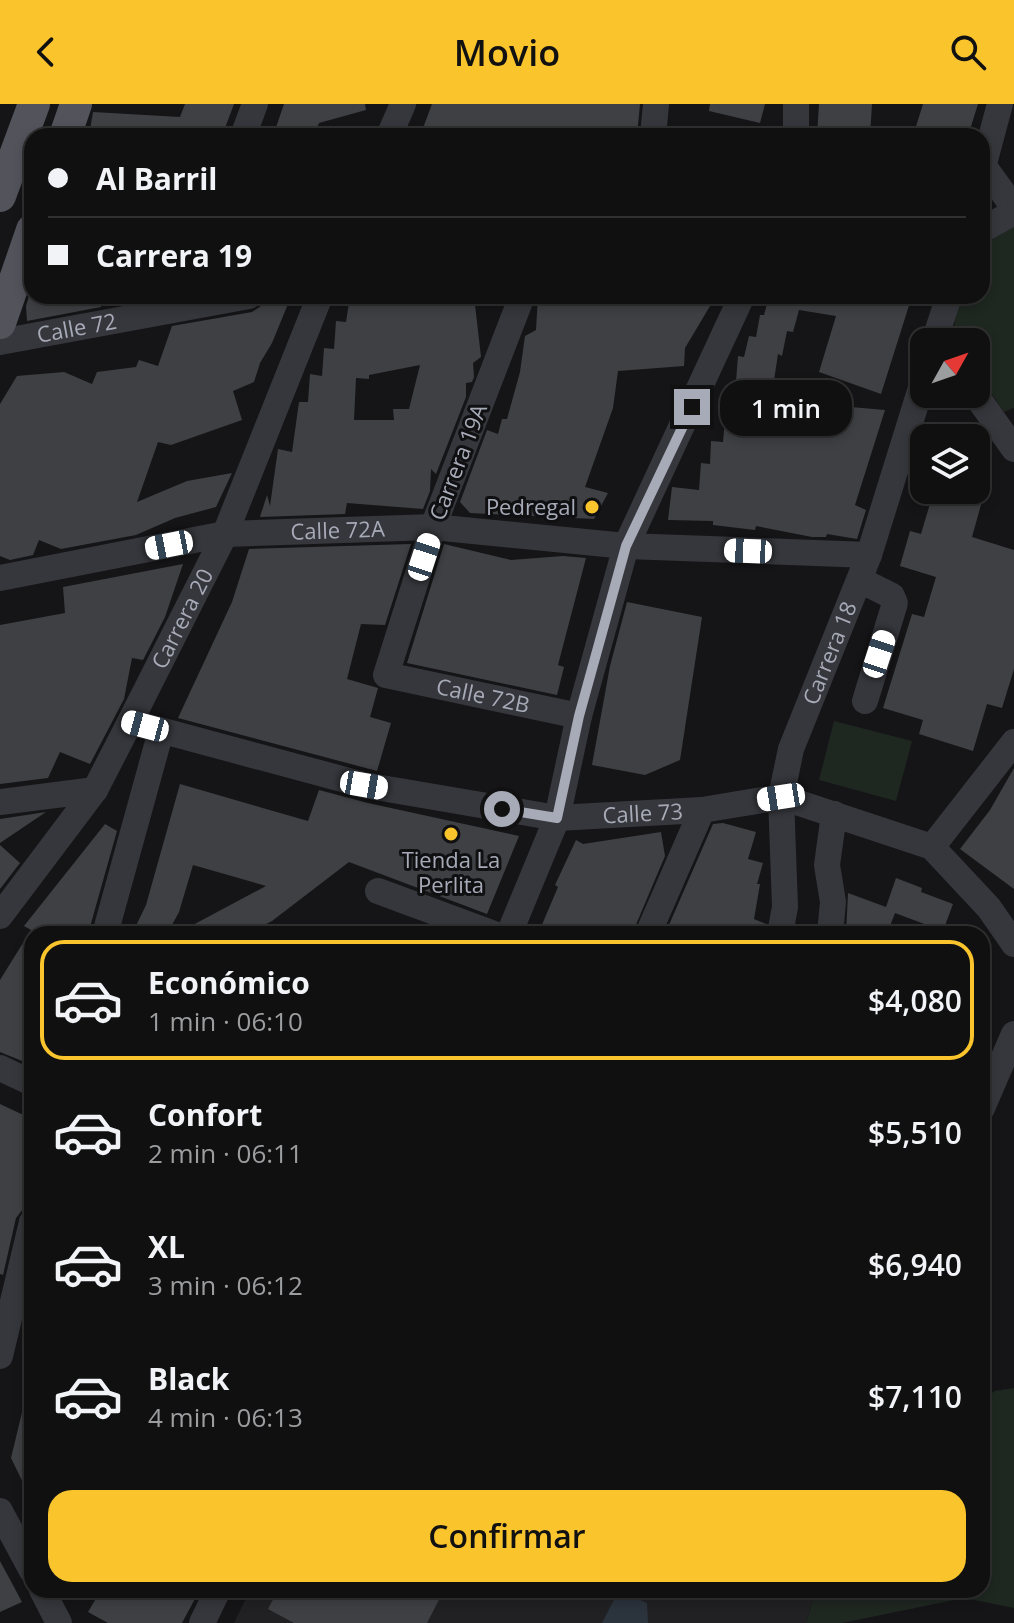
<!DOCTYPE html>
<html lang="es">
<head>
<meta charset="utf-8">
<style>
  body { margin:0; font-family:"Open Sans",sans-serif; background:#19191a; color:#f1f3f6; height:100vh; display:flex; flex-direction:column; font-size:30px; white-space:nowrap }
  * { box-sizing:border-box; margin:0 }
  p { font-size:26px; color:#9c9d9f }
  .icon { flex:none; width:44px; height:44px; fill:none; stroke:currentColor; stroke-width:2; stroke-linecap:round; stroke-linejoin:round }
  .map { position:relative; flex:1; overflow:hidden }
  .details { position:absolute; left:24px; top:822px; width:966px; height:672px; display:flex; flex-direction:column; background:#101011; border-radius:24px; box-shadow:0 4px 12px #0003,0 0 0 2px #303031 }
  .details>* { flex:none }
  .banner { position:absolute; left:24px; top:24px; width:966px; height:176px; border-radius:24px; box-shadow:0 4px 12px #0003,0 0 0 2px #303031; display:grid; align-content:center; height:176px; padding:0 24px; background:#101011 }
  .needle { width:52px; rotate:50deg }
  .controls { position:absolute; left:910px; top:224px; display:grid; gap:16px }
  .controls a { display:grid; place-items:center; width:80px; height:80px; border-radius:16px; background:#101011; box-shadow:0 4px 12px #0003,0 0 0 2px #303031; font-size:40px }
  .end { position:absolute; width:36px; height:36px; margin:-18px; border:10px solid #a7abb8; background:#111; box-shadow:0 0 0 4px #111 }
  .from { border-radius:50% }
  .bubble { position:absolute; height:56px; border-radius:24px; background:#101011; box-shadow:0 4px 12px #0003,0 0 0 2px #303031; font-size:26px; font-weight:600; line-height:56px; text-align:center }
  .car { position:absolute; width:24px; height:48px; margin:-24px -12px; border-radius:10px; box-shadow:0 0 6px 2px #0007; background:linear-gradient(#fff 24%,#345 0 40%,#fff 0 76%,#345 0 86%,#fff 0) }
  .banner b { display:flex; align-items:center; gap:28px; height:76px; font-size:30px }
  .banner b+b { border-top:2px solid #303031 }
  .banner i { width:20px; height:20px; background:#f1f3f6 }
  ul { padding:14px 0 0; list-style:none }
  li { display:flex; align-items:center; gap:24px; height:120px; margin:0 16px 12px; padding:0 8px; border:4px solid transparent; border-radius:24px }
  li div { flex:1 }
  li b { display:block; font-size:30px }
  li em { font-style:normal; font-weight:600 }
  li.selected { border-color:#f9c42c }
  li>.icon { width:72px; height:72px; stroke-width:1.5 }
  .primary-button { display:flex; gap:16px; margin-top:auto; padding:16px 24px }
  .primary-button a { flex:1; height:92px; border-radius:24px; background:#f9c42c; color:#111; font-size:32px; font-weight:600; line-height:92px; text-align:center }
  header { display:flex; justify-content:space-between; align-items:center; height:104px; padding:0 24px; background:#f9c42c; color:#111; font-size:36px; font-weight:600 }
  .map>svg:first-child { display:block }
  .built { fill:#212124 }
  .green { fill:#1f2721 }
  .water { fill:#2b333c }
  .building { fill:#3f4044; fill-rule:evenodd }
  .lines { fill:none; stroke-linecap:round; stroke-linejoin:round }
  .minor { stroke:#36373c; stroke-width:26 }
  .major { stroke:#52535b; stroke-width:32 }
  .route { stroke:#a7abb8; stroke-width:10 }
  .poi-dot { fill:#f9c42c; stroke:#101012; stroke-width:3 }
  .labels { text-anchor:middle; stroke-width:6; stroke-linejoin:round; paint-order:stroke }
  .street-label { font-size:22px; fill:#a7abb8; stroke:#101012 }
  .poi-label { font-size:22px; fill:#a7abb8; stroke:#101012; text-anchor:end }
</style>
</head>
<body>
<header><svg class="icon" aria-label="back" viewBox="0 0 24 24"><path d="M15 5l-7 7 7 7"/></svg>Movio<svg class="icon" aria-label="search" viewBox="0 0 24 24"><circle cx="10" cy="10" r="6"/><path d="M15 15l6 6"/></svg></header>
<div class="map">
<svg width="1014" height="1519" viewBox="0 0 1014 1519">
  <rect width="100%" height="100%" fill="#151517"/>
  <path class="built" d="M250 1486H816L806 1519H234Z"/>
  <path class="green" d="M1014 119V304L1004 308 976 267V238H956L953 234 958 192H982V142Z
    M834 617 912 637 896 697 819 676Z
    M1014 1284V1504L964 1494 842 1519H806L816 1486H982V1295L995 1287Z"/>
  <path class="water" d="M619 1486 647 1499 648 1519H602Z"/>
  <path class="building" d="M185 0H234L222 32H89L93 8 180 13Z
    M284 0H365L366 6 319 19 314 32H273Z
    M432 0H640L637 32H420Z
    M710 0H765L760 19 709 7Z
    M819 0H872L870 32H817Z
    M923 0H978L968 32H913Z
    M29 192H100L101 203 27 217 26 202Z
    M350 192H474L481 253 473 259 474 273 472 278 466 279V293L436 370 431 365 430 387 423 405 347 399 345 410 260 413 267 391 270 402 278 345 292 348 299 298H308L310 270 322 272 324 244 334 245 336 217 346 218ZM420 261 409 305H393L394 316H354L356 274 369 275V271Z
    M538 192H716L685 244 684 262 618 267 613 304 585 383 608 389 594 415 470 409 460 398 487 326 498 330 502 315H507L520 268 525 232 536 226Z
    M769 192H912L881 290 819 268 836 212 799 206 793 228 787 227 782 252 778 250 771 296 885 306 855 401 866 406 857 435 827 430 826 433H812L756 422 755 426 713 421V417L668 416 672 383 699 386 701 359 710 360 711 337 723 338 725 315 733 316 738 252 744 253 749 232 756 233 760 211H764Z
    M288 200 272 239 260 259 254 278 233 287 242 316 171 341 158 338 137 398 187 377 232 369 216 403 175 414 136 431 61 445 39 436 33 451 10 456 0 452V300L17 272 64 268 92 280 97 268 136 263 139 256 158 262 172 222 252 208 261 202Z
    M934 386H945L982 397 972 433 1014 446V565L1002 604 987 600 973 647 919 630 923 616 883 604 912 510 924 513 936 473 900 462 910 427 921 430Z
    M411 440 385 521 361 520 347 575 378 584 370 613 391 619 377 667 178 614 232 498 249 445Z
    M444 440 511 456 563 452 586 454 558 561 564 563 557 591 407 559Z
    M183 460 165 513 143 556 132 554 124 595 90 660 60 648 48 674 0 680V521L65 509 63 483Z
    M627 498 702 513 680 656 645 671 592 661 610 562Z
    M1014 664V785L960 745 990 706Z
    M180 680 308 717 319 686 368 699 519 732 487 810 349 758 272 817 247 830H176L266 782 193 761 179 808 167 830H132L146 801Z
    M46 708 0 739V715Z
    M723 719 756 728 748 755 763 759 757 780H760L754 815 766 820 764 830H665L713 720Z
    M105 720 117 727 88 830H39L32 826V961L0 948V876L31 826 24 822Z
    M661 728 665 752 632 830H538L558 783 555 781 576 736 583 740Z
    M0 741 20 759 0 785Z
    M896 774 922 784 921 788 953 800 943 827 895 809 887 830H846L848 789 886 803Z
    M0 1000 32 1015V1067L23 1105 16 1114 3 1171 0 1170Z
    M25 1296 32 1297V1397L11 1354Z
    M0 1457 22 1498 0 1508Z
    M101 1486H187L197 1491 182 1519H108L88 1508Z
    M278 1486H444L427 1519H294L268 1505Z"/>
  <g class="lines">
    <g class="minor">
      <path d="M243 32 255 0"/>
      <path d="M389 32 403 0"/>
      <path d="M653 32 656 0"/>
      <path d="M796 32V0"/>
      <path d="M983 61 1014 104"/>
      <path d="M982 67 1000 0"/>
      <path d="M982 126 1014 108"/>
      <path id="s1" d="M522 192 433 423 386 571 579 612"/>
      <path id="s2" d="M0 238 249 192"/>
      <path d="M934 238 949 192"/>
      <path d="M975 290 1014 345"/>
      <path id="s3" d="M0 474 225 430 433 423 626 442 869 451"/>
      <path d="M860 476 892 492 895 499 865 597"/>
      <path id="s4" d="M130 618 364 681 557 714 702 706 781 693 932 743 989 804 1014 840"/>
      <path d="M0 698 95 686"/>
      <path d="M932 743 1014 638"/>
      <path d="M378 787 494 830"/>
      <path id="s5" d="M0 812 95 686 130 618 225 430 320 192"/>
      <path d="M105 830 161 627"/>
      <path d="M509 830 557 714 579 612 626 442 742 192"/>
      <path d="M648 830 702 706"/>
      <path id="s6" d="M780 830 785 803 781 693 791 645 869 451 924 274"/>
      <path d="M830 830 833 798 827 761 834 710"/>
      <path d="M0 964 32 979"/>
      <path d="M982 1004 1014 930"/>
      <path d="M0 1252 32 1118"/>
      <path d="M0 1407 32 1467"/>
      <path d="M42 1486 59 1519"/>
      <path d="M202 1519 218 1486"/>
    </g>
    <path class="major" d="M65 32 76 0
      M0 92 34 0
      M0 219 32 126"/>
  </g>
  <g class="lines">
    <path class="route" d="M502 705 557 714 579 612 626 442 692 303"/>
  </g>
  <g class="poi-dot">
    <circle cx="592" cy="403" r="8"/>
    <circle cx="451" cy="730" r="8"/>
  </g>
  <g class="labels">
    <g class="street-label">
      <text dy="8" stroke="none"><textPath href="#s2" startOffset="78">Calle 72</textPath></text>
      <text transform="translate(458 358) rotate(-69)" y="8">Carrera 19A</text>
      <text dy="8" stroke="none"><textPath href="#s3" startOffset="342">Calle 72A</textPath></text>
      <text dy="8" stroke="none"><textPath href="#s5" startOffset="350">Carrera 20</textPath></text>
      <text dy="8" stroke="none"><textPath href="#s6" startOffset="290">Carrera 18</textPath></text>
      <text dy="8" stroke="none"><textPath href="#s1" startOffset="502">Calle 72B</textPath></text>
      <text dy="8" stroke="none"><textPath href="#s4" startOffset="524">Calle 73</textPath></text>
    </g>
    <g class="poi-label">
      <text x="576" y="411">Pedregal</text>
      <text x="451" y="764" text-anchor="middle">Tienda La<tspan x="451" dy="25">Perlita</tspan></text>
    </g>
  </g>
</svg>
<div class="controls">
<a><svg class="needle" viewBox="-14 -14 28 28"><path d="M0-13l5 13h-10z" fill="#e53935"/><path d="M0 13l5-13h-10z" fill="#9c9d9f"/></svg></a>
<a><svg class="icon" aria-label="layers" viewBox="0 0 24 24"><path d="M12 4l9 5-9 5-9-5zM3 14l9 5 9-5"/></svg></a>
</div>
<i class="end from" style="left:502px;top:705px"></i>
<i class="end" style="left:692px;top:303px"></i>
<div class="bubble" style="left:720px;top:276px;width:132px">1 min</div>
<i class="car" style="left:169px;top:441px;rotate:259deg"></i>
<i class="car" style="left:748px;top:447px;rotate:272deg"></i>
<i class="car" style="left:424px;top:453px;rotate:18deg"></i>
<i class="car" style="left:879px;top:550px;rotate:18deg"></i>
<i class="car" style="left:145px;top:622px;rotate:285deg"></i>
<i class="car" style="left:364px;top:681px;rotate:100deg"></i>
<i class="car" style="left:781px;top:693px;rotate:261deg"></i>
<div class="banner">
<b><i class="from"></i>Al Barril</b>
<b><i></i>Carrera 19</b>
</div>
<section class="details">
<ul>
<li class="selected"><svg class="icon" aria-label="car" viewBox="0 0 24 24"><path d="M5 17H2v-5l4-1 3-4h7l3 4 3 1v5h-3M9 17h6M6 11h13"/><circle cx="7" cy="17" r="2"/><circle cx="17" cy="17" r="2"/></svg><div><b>Económico</b><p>1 min · 06:10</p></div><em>$4,080</em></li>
<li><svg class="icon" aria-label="car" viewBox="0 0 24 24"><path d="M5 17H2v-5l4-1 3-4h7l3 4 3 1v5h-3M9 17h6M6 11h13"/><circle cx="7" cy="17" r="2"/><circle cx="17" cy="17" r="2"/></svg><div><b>Confort</b><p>2 min · 06:11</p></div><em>$5,510</em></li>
<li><svg class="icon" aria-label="car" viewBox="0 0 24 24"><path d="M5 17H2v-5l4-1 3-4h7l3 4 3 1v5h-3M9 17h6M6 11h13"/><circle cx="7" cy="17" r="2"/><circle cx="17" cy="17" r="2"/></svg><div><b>XL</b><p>3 min · 06:12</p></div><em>$6,940</em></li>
<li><svg class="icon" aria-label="car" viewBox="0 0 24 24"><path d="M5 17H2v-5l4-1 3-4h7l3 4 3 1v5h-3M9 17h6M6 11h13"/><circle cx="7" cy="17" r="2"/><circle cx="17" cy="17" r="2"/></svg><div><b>Black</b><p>4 min · 06:13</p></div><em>$7,110</em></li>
</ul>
<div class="primary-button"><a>Confirmar</a></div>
</section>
</div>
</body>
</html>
